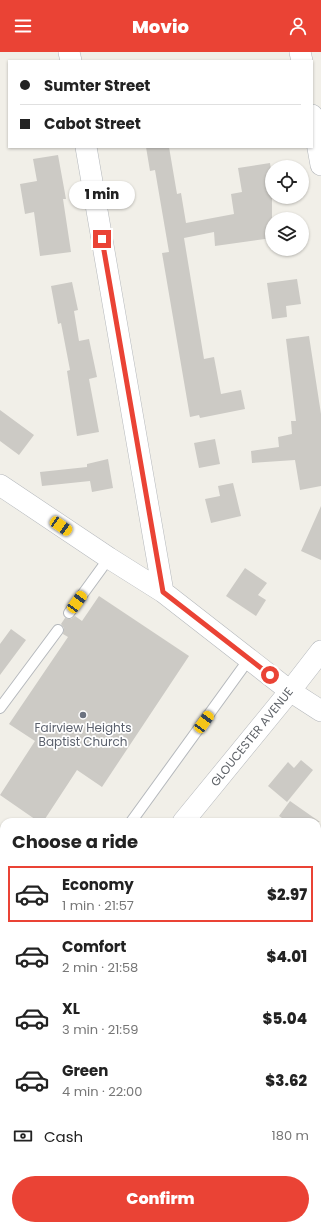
<!DOCTYPE html>
<html lang="en">
<head>
<meta charset="utf-8">
<style>
  body { margin:0; font-family:Poppins,sans-serif; background:#f2f2f2; color:#222; height:100vh; display:flex; flex-direction:column; font-size:15px; white-space:nowrap }
  * { box-sizing:border-box; margin:0 }
  p { font-size:13px; color:#767676 }
  .icon { flex:none; width:22px; height:22px; fill:none; stroke:currentColor; stroke-width:2; stroke-linecap:round; stroke-linejoin:round }
  .map { position:relative; flex:1; overflow:hidden }
  .side { position:absolute; left:0px; top:766px; width:321px; height:412px; display:flex; flex-direction:column; background:#fff; border-radius:12px 12px 0 0; box-shadow:0 1px 3px #0004 }
  .side>* { flex:none }
  .banner { position:absolute; left:8px; top:8px; width:305px; height:88px; border-radius:0px; box-shadow:0 1px 3px #0004; display:grid; align-content:center; height:88px; padding:0 12px; background:#fff }
  .buttons { position:absolute; left:265px; top:108px; display:grid; gap:8px }
  .buttons a { display:grid; place-items:center; width:44px; height:44px; border-radius:50%; background:#fff; box-shadow:0 1px 3px #0004; font-size:20px }
  .end { position:absolute; width:18px; height:18px; margin:-9px; border:5px solid #ea4335; background:#fff; box-shadow:0 0 0 2px #fff }
  .from { border-radius:50% }
  .bubble { position:absolute; height:28px; border-radius:14px; background:#fff; box-shadow:0 1px 3px #0004; font-size:13px; font-weight:800; line-height:28px; text-align:center }
  .car { position:absolute; width:12px; height:24px; margin:-12px -6px; border-radius:5px; box-shadow:0 0 3px 1px #0007; background:linear-gradient(#f5c518 24%,#345 0 40%,#f5c518 0 76%,#345 0 86%,#f5c518 0) }
  .banner b { display:flex; align-items:center; gap:14px; height:38px; font-size:15px }
  .banner b+b { border-top:1px solid #e0e0e0 }
  .banner i { width:10px; height:10px; background:#222 }
  ul { padding:0; list-style:none }
  li { display:flex; align-items:center; gap:12px; height:56px; margin:0 8px 6px; padding:0 4px; border:2px solid transparent; border-radius:0px }
  li div { flex:1 }
  li b { display:block; font-size:15px }
  li em { font-style:normal; font-weight:800 }
  li.on { border-color:#ea4335 }
  li>.icon { width:36px; height:36px; stroke-width:1.5 }
  h2 { padding:0 12px; font-size:18px; line-height:48px }
  .pay { display:flex; align-items:center; gap:10px; height:44px; padding:0 12px; font-size:15px }
  .pay p { margin-inline-start:auto }
  .action { display:flex; gap:8px; margin-top:auto; padding:8px 12px }
  .action a { flex:1; height:46px; border-radius:24px; background:#ea4335; color:#fff; font-size:16px; font-weight:800; line-height:46px; text-align:center }
  header { display:flex; justify-content:space-between; align-items:center; height:52px; padding:0 12px; background:#ea4335; color:#fff; font-size:18px; font-weight:800 }
  .map>svg:first-child { display:block }
  .building { fill:#cccac5 }
  .lines { fill:none; stroke-linecap:round; stroke-linejoin:round }
  .service-casing { stroke:#b5b8bc; stroke-width:12 }
  .minor-casing { stroke:#b5b8bc; stroke-width:22 }
  .tertiary-casing { stroke:#b5b8bc; stroke-width:24 }
  .service { stroke:#fff; stroke-width:10 }
  .minor { stroke:#fff; stroke-width:21 }
  .tertiary { stroke:#fff; stroke-width:22 }
  .route { stroke:#ea4335; stroke-width:5 }
  .worship-dot { fill:#6b7280; stroke:#fff; stroke-width:1.5 }
  .labels { text-anchor:middle; stroke-width:3.5; stroke-linejoin:round; paint-order:stroke }
  .worship-label { font-size:12px; fill:#5b616d; stroke:#fff }
  .street-label { font-size:12px; fill:#5f6368; stroke:#fff }
</style>
</head>
<body>
<header><svg class="icon" aria-label="menu" viewBox="0 0 24 24"><path d="M4 6h16M4 12h16M4 18h16"/></svg>Movio<svg class="icon" aria-label="person" viewBox="0 0 24 24"><circle cx="12" cy="8" r="4"/><path d="M4 21q1-7 8-7t8 7"/></svg></header>
<div class="map">
<svg width="321" height="1178" viewBox="0 0 321 1178">
  <rect width="100%" height="100%" fill="#f1efe8"/>
  <path class="building" d="M146 95H169L177 142 181 141 186 171 234 162 231 142 242 140 238 116 270 111 272 124V186L215 194 214 180 184 186 204 307 214 305 221 342 241 338 245 357 200 366 199 363 190 365 162 201 169 200 155 118 150 119Z
    M58 103 66 147H63L71 200 40 204 34 160 25 162 20 132 37 129 33 107Z
    M297 227 301 252 286 254 287 265 272 267 267 231Z
    M72 230 78 258 74 259 79 289 89 287 97 325 89 327 99 380 77 384 67 319 70 318 61 271 58 272 51 234Z
    M309 284 321 362V434L300 438 295 408 252 411 251 399 279 395 278 385 292 382 291 369H296L286 287Z
    M0 358 34 383 19 403 0 389Z
    M215 387 220 412 199 416 194 391Z
    M108 407 113 436 92 440 90 429 42 434 40 420 87 415V412Z
    M233 431 241 464 211 471 205 447 220 444 218 434Z
    M321 454V508L301 499Z
    M245 516 267 531 258 543 266 548 256 564 226 544Z
    M99 544 189 604 102 735 77 718 43 770H39L0 743 35 689 9 672 68 585 63 582 64 576 61 572 65 566 71 567 75 564 82 569Z
    M11 577 26 588 0 623V592Z
    M301 708 313 718 287 750 268 734 288 710 294 716Z
    M290 749 320 770H288L279 764Z"/>
  <g class="lines">
    <g class="service-casing">
      <path id="service" d="M69 561 109 506
        M0 656 58 578
        M131 770 249 607"/>
    </g>
    <g class="minor-casing">
      <path id="minor" d="M69 0 71 9
        M300 0 302 9
        M312 63 321 113
        M86 95 163 540
        M0 433 109 506 163 540 290 639 321 659
        M183 770 290 639 321 599
        M0 1022 4 1016
        M189 1178 191 1174"/>
    </g>
    <g class="tertiary-casing">
      <path id="tertiary" d="M0 804 4 806
        M317 1026 321 1029"/>
    </g>
    <use href="#service" class="service"/>
    <use href="#minor" class="minor"/>
    <use href="#tertiary" class="tertiary"/>
  </g>
  <g class="lines">
    <path class="route" d="M102 187 163 540 270 623"/>
  </g>
  <circle class="worship-dot" cx="83" cy="663" r="4"/>
  <g class="labels">
    <g class="worship-label">
      <text x="83" y="680">Fairview Heights<tspan x="83" dy="14">Baptist Church</tspan></text>
    </g>
    <g class="street-label">
      <text transform="translate(252 685) rotate(-51)" y="4">GLOUCESTER AVENUE</text>
    </g>
  </g>
</svg>
<div class="buttons">
<a><svg class="icon" aria-label="locate" viewBox="0 0 24 24"><circle cx="12" cy="12" r="6"/><path d="M12 2v4M12 18v4M2 12h4M18 12h4"/></svg></a>
<a><svg class="icon" aria-label="layers" viewBox="0 0 24 24"><path d="M12 4l9 5-9 5-9-5zM3 14l9 5 9-5"/></svg></a>
</div>
<i class="end from" style="left:270px;top:623px"></i>
<i class="end" style="left:102px;top:187px"></i>
<div class="bubble" style="left:69px;top:129px;width:66px">1 min</div>
<i class="car" style="left:61px;top:474px;rotate:124deg"></i>
<i class="car" style="left:77px;top:550px;rotate:36deg"></i>
<i class="car" style="left:204px;top:670px;rotate:36deg"></i>
<div class="banner">
<b><i class="from"></i>Sumter Street</b>
<b><i></i>Cabot Street</b>
</div>
<section class="side">
<h2>Choose a ride</h2>
<ul>
<li class="on"><svg class="icon" aria-label="car" viewBox="0 0 24 24"><path d="M5 17H2v-5l4-1 3-4h7l3 4 3 1v5h-3M9 17h6M6 11h13"/><circle cx="7" cy="17" r="2"/><circle cx="17" cy="17" r="2"/></svg><div><b>Economy</b><p>1 min · 21:57</p></div><em>$2.97</em></li>
<li><svg class="icon" aria-label="car" viewBox="0 0 24 24"><path d="M5 17H2v-5l4-1 3-4h7l3 4 3 1v5h-3M9 17h6M6 11h13"/><circle cx="7" cy="17" r="2"/><circle cx="17" cy="17" r="2"/></svg><div><b>Comfort</b><p>2 min · 21:58</p></div><em>$4.01</em></li>
<li><svg class="icon" aria-label="car" viewBox="0 0 24 24"><path d="M5 17H2v-5l4-1 3-4h7l3 4 3 1v5h-3M9 17h6M6 11h13"/><circle cx="7" cy="17" r="2"/><circle cx="17" cy="17" r="2"/></svg><div><b>XL</b><p>3 min · 21:59</p></div><em>$5.04</em></li>
<li><svg class="icon" aria-label="car" viewBox="0 0 24 24"><path d="M5 17H2v-5l4-1 3-4h7l3 4 3 1v5h-3M9 17h6M6 11h13"/><circle cx="7" cy="17" r="2"/><circle cx="17" cy="17" r="2"/></svg><div><b>Green</b><p>4 min · 22:00</p></div><em>$3.62</em></li>
</ul>
<div class="pay"><svg class="icon" aria-label="cash" viewBox="0 0 24 24"><path d="M3 7h18v10H3z"/><circle cx="12" cy="12" r="2"/></svg>Cash<p>180 m</p></div>
<div class="action"><a>Confirm</a></div>
</section>
</div>
</body>
</html>
